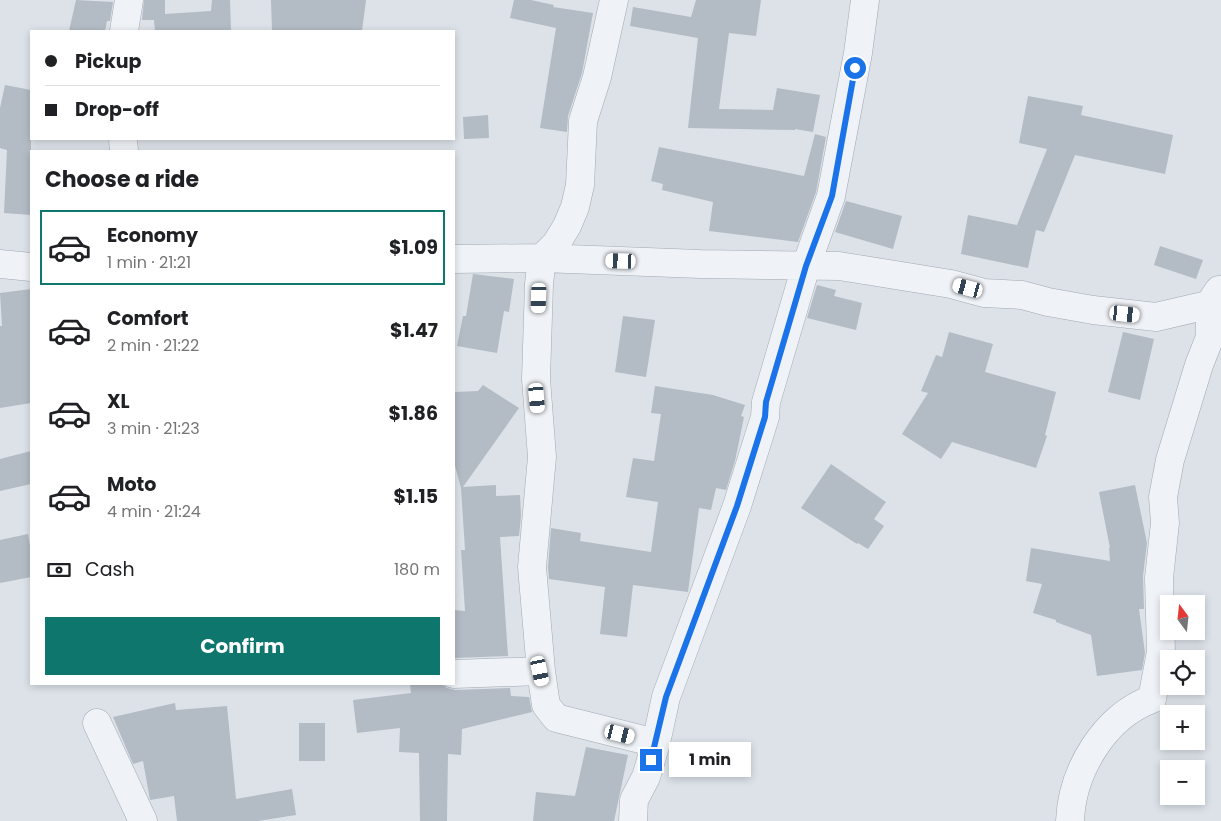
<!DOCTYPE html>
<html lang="en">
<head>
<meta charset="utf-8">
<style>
  body { margin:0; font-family:Poppins,sans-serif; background:#f6f6f6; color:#202124; height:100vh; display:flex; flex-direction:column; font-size:19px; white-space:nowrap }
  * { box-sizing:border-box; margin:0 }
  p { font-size:16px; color:#757577 }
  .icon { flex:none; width:28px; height:28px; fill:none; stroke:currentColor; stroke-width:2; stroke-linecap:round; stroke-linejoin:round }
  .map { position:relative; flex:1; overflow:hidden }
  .panel { position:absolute; left:30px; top:150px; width:425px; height:535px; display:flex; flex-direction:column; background:#fff; border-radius:0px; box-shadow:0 2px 8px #0003 }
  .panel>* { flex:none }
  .guide { position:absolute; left:30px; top:30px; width:425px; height:110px; border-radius:0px; box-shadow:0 2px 8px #0003; display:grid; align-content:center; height:110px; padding:0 15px; background:#fff }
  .needle { width:32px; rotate:345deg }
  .fabs { position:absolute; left:1160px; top:595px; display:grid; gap:10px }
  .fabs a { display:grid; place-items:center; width:45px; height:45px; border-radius:0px; background:#fff; box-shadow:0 2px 8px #0003; font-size:25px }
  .end { position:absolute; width:22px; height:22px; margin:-11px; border:6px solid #1a73e8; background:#fff; box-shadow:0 0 0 2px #fff }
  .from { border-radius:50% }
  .bubble { position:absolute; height:35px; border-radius:0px; background:#fff; box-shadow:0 2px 8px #0003; font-size:16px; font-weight:700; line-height:35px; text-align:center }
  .car { position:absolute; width:15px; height:30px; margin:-15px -8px; border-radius:6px; box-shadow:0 0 4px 1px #0007; background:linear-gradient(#fff 24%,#345 0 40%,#fff 0 76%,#345 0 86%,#fff 0) }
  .guide b { display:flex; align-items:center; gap:18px; height:48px; font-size:19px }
  .guide b+b { border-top:1px solid #e0e0e0 }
  .guide i { width:12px; height:12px; background:#202124 }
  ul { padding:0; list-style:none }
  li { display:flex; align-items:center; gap:15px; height:75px; margin:0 10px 8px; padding:0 5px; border:2px solid transparent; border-radius:0px }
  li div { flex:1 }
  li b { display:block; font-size:19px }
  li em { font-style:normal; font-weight:700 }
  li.selected { border-color:#0f766e }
  li>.icon { width:45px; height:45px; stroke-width:1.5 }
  h2 { padding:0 15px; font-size:22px; line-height:60px }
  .pay { display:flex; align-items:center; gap:12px; height:55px; padding:0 15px; font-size:19px }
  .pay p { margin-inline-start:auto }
  .cta { display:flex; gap:10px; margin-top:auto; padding:10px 15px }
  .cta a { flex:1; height:58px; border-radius:0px; background:#0f766e; color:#fff; font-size:20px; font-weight:700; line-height:58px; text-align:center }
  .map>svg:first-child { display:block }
  .building { fill:#b3bbc5 }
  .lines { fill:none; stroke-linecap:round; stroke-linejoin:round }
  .minor-casing { stroke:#a1a9b2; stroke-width:29 }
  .minor { stroke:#eff2f6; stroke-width:28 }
  .route { stroke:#1a73e8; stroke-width:6 }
</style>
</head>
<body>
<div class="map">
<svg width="1221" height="821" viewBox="0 0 1221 821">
  <rect width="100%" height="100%" fill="#dce2e8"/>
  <path class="building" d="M76 0 113 2 110 21H107L105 31H69Z
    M144 0H165V14L211 11 212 0H230L231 31H155L154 20H142Z
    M271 0H366L362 31H272Z
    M514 0H531L554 5 553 7 593 13 582 73 568 116 567 132 540 128 556 28 510 18Z
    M696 0H761L756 36 729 33 719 109 773 110 777 88 820 95 813 132 795 129V130L688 128 698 38 630 26 633 7 691 17Z
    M5 85 31 90V215L4 213 7 150 0 148V108Z
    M1028 96 1083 106 1081 115 1173 135 1165 174 1075 155 1044 232 1036 230 1028 268 961 254 968 215 1017 225 1047 149 1019 143Z
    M488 115 489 138 464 139 463 117Z
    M815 134 826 137 816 192 798 242 709 231 713 202 662 190 663 184 651 181 659 147 804 176Z
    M846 201 902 216 893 249 835 232Z
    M1160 246 1203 260 1196 279 1154 265Z
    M473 274 514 279 509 312 504 311 497 353 457 346 463 316H466Z
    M817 285 836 290 834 296 862 303 856 330 807 318Z
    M31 289V403L0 408V326H2L0 293Z
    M623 316 655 320 646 377 615 372Z
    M949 332 993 344 985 372 1056 392 1045 435 1047 436 1036 468 952 442 941 459 902 434 928 393 921 391 936 355 942 357Z
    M1123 332 1154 339 1140 400 1108 392Z
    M483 385 519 408 463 487 496 485V496L520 495 521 516 519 536 500 537 508 656 454 658V610L465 611 461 550H465L461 488 454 462V392L478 391Z
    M655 386 713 395 745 405 741 416 744 417 735 461 726 490 716 488 711 510 699 508 688 592 633 585 627 637 600 634 605 587 549 579 548 567 551 528 581 533 580 541 651 552 658 502 626 497 633 458 654 461 661 414 651 413Z
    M31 451V484L0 491V459Z
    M831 464 886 502 874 519 884 526 868 549 858 543 857 544 801 508Z
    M1135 485 1147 543 1143 576 1144 609H1139L1145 653 1142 670 1097 676 1091 635 1056 622V620L1033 613 1042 584 1026 581 1031 548 1110 561 1109 548H1110L1099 492Z
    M28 534 31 552V577L0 583V540Z
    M410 684H442L447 688 455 690 510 688 511 696 529 697 532 712 462 729 461 755 448 754 447 821H420L419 753 399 752 400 728 357 733 353 700 411 693Z
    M175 703 176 710 227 706 236 799 292 789 296 815 258 821H177L174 796 150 800 143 761 133 764 113 717Z
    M299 723H325V761H299Z
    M586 747 628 755 614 821H533L536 792 575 796Z"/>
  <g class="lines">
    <g class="minor-casing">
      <path id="minor" d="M614 0 597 77 583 121 580 185 575 207 567 226 556 244 542 258 539 284 536 379 542 457 532 567 541 671 546 705 556 718 656 743
        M124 31 129 0
        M123 139 124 151
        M454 259 542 258 700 264 839 266 951 284 984 293 1022 295 1048 302 1093 310 1156 317 1221 302
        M0 264 31 267
        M454 674 541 671
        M97 723 143 821
        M633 821 634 800 646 777 656 743 666 697 737 506 765 417 766 402 806 266 831 196 858 53 865 0
        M1070 821C1072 771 1104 717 1152 699L1161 652 1159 578 1165 523 1163 497 1170 460 1199 365 1210 337V303L1219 290"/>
    </g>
    <use href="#minor" class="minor"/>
  </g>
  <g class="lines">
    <path class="route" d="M651 760 666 697 737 506 765 417 766 402 806 266 832 196 855 68"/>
  </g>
</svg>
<div class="fabs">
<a><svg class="needle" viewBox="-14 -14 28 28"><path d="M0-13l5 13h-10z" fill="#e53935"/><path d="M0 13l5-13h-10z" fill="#757577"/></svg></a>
<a><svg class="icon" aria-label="locate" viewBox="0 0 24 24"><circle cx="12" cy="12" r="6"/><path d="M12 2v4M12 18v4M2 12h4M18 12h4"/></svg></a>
<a>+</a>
<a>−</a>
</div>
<i class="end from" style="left:855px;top:68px"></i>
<i class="end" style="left:651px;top:760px"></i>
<div class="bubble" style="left:669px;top:742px;width:82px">1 min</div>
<i class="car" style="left:621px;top:261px;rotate:272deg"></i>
<i class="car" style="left:968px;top:288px;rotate:285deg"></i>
<i class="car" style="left:539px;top:298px;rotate:182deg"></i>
<i class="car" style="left:1125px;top:314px;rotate:96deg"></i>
<i class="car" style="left:537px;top:398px;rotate:175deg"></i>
<i class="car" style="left:540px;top:671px;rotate:168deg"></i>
<i class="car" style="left:620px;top:734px;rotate:104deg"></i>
<div class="guide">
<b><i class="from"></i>Pickup</b>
<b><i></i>Drop-off</b>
</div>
<section class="panel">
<h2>Choose a ride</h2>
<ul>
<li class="selected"><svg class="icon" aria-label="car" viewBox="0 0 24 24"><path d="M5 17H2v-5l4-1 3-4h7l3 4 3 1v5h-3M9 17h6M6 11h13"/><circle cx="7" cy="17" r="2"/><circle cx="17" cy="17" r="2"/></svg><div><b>Economy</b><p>1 min · 21:21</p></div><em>$1.09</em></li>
<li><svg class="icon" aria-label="car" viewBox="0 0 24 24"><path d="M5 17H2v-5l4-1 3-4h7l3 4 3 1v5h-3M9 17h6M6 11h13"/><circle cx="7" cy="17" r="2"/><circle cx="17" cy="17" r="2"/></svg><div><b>Comfort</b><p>2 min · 21:22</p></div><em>$1.47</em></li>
<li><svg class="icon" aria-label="car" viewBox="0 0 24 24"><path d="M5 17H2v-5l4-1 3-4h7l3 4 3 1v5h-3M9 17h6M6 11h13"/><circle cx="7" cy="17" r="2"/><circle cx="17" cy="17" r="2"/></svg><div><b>XL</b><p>3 min · 21:23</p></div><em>$1.86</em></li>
<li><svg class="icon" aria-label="car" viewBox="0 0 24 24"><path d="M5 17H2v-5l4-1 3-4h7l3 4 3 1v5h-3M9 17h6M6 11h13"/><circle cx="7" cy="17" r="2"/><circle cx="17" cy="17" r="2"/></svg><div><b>Moto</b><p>4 min · 21:24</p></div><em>$1.15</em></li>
</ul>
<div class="pay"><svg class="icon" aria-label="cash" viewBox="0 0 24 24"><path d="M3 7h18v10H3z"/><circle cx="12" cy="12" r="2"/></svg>Cash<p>180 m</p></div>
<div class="cta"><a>Confirm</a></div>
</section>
</div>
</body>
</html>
